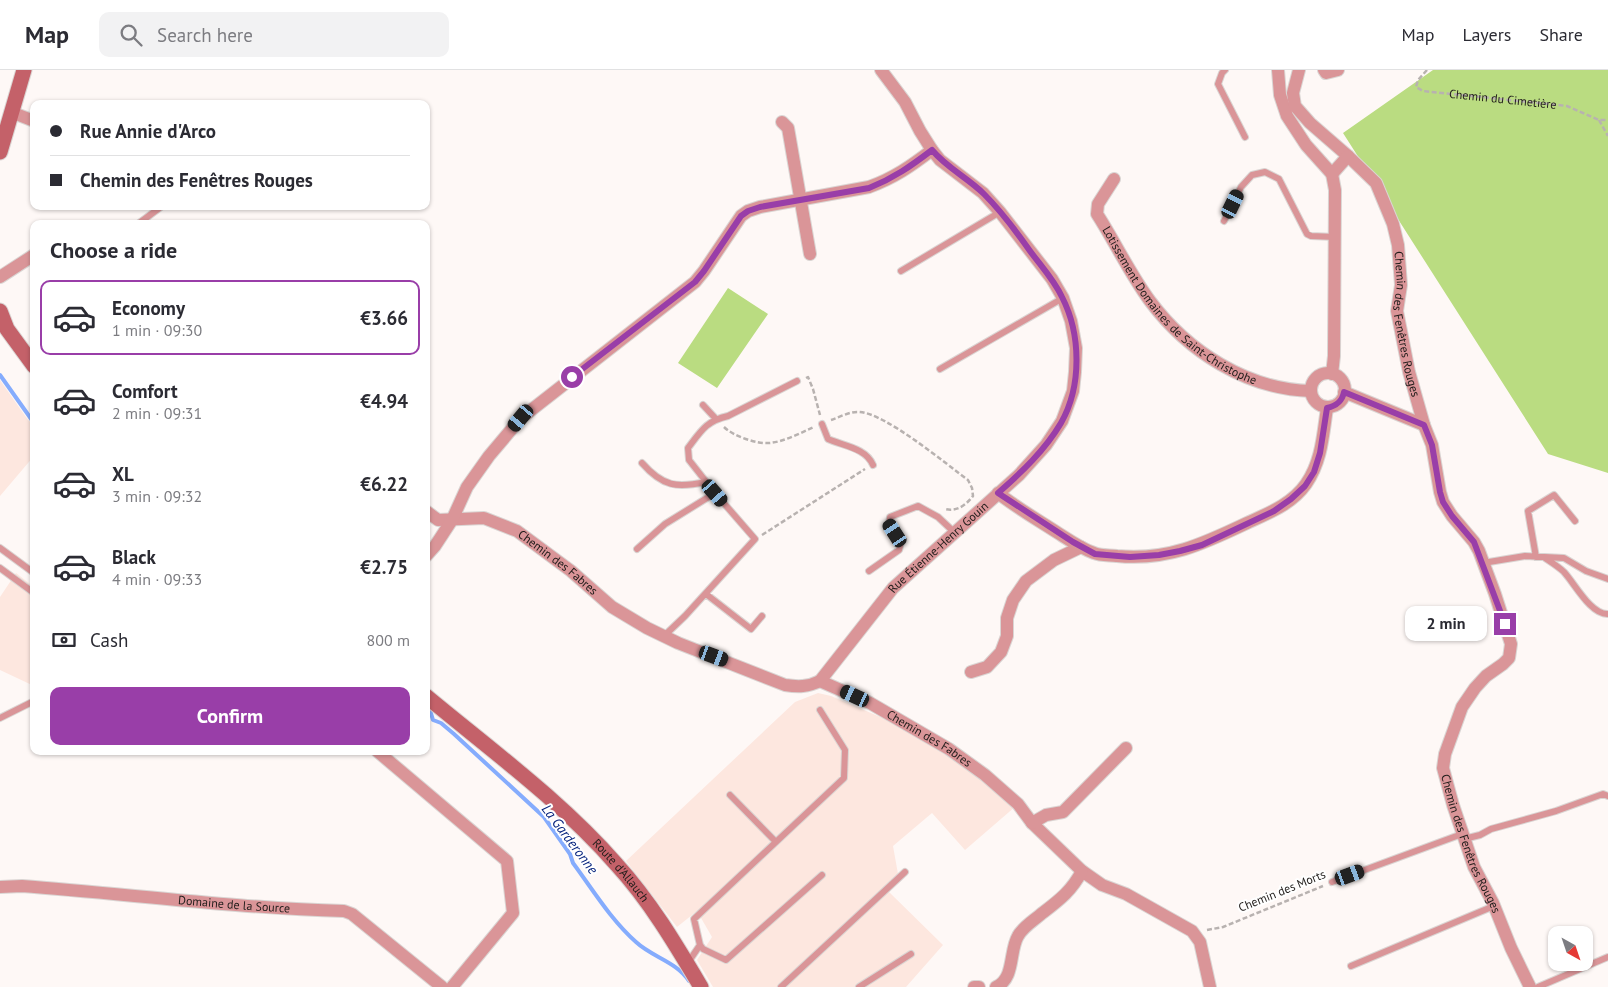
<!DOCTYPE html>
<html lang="en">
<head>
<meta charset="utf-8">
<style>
  body { margin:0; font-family:"PT Sans",sans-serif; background:#f2f2f3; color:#2b2b33; height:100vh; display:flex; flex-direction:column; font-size:19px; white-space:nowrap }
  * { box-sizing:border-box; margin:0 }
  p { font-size:16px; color:#7c7c81 }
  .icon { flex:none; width:28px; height:28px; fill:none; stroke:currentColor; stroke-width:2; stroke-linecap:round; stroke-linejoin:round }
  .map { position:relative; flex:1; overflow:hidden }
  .side { position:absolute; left:30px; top:150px; width:400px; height:535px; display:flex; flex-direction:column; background:#fff; border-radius:10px; box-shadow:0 1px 4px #0004 }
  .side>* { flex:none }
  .banner { position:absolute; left:30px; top:30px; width:400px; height:110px; border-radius:10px; box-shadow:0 1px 4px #0004; display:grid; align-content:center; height:110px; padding:0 20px; background:#fff }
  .needle { width:32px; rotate:140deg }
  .controls { position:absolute; left:1548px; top:856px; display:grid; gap:10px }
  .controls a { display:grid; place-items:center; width:45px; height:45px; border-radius:10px; background:#fff; box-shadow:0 1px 4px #0004; font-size:25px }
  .end { position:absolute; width:22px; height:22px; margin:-11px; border:6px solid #993ea8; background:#fff; box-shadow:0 0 0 2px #fff }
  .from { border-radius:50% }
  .bubble { position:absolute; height:35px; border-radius:10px; background:#fff; box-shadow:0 1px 4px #0004; font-size:16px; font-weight:700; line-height:35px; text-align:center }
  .car { position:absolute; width:15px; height:30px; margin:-15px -8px; border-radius:6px; box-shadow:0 0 4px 1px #0007; background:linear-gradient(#222 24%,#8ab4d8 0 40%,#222 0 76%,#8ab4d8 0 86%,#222 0) }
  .banner b { display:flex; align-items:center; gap:18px; height:48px; font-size:19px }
  .banner b+b { border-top:1px solid #e1e1e2 }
  .banner i { width:12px; height:12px; background:#2b2b33 }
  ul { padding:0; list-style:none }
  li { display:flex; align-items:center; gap:15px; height:75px; margin:0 10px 8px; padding:0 10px; border:2px solid transparent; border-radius:10px }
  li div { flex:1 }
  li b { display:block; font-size:19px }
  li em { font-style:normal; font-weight:700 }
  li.selected { border-color:#993ea8 }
  li>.icon { width:45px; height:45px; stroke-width:1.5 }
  h2 { padding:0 20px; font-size:22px; line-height:60px }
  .pay { display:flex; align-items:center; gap:12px; height:55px; padding:0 20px; font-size:19px }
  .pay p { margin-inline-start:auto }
  .cta { display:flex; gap:10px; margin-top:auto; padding:10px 20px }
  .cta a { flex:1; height:58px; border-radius:10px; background:#993ea8; color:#fff; font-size:20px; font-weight:700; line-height:58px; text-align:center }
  header { display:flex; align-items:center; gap:30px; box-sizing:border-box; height:70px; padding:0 25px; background:#fff; border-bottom:1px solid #e1e1e2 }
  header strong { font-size:24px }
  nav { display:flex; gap:28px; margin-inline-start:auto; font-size:18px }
  .search { width:350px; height:45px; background:#f2f2f3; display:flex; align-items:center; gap:12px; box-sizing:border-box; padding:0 18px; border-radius:10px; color:#7c7c81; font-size:19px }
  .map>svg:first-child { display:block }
  .built { fill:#fde7df }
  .green { fill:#badc81 }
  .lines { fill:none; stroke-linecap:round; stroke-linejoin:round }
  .stream { stroke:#85acfd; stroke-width:4 }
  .lane-casing { stroke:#dad5d3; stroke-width:8 }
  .street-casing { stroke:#dad5d3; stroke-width:14 }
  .secondary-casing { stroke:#dad5d3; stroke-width:17 }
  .path { stroke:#b8b2b0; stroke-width:2.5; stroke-dasharray:5 2.5; stroke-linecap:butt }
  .lane { stroke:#da9598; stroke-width:6 }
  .street { stroke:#da9598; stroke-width:12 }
  .secondary { stroke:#c46169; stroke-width:15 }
  .route { stroke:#993ea8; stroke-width:6 }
  .labels { text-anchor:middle; stroke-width:4; stroke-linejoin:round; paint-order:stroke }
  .street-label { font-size:12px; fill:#201c1a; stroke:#fff }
  .water-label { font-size:14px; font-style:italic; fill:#05227d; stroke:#fff }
</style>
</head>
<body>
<header>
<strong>Map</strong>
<div class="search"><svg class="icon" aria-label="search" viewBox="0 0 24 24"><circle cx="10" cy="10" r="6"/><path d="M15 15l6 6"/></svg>Search here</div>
<nav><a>Map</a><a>Layers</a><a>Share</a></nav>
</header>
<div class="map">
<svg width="1608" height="917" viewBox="0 0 1608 917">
  <rect width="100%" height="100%" fill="#fef8f6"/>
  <path class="built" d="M0 310 28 350 34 355V386L0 426Z
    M16 503 34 517V616L0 600V527Z
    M818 623 831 626 885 649 904 660 986 709 1016 736 965 780 932 743 893 776 898 804 777 917H713L697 890 712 867 697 841 677 857 626 791 795 632Z
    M888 821 943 875 906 917H785Z"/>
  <path class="green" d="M1433 0H1608V403L1548 384 1343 63Z
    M728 218 768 244 717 318 678 293Z"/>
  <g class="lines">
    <path class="stream" d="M0 305 34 353
      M426 636 430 640 433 650 441 653 454 664 544 747 570 784 573 793C593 820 611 850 636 872 652 887 677 892 689 911"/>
    <g class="lane-casing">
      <path id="lane" d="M1225 0 1222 3 1218 14 1245 67
        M1224 151 1241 117 1252 105 1265 102 1279 109 1307 164 1311 166 1335 167
        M138 154 162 136
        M901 201 1000 142
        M940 299 1063 228
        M703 335 716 349
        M822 354 828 369C844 376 866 378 873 395
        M642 393C663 417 677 418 706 412
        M0 478 34 503
        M637 479 665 454 715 423
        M1536 487 1528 441 1554 425 1575 451
        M1545 488C1551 492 1559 497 1564 502 1575 514 1591 545 1608 544
        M1483 493 1525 486 1564 488 1586 501 1608 509
        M0 498 34 523
        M869 501 899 480 901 472 889 455 890 447 918 436 938 447 954 462
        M706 524 751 559 762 546
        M664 566 685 546 755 469 715 423 689 390 688 378C701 361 706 351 728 346L797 311
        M0 648 34 631
        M730 725 776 772
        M1464 769 1480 765 1491 759 1556 741 1603 724 1608 726
        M1332 812 1462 764
        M700 875 703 879 726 890 822 805
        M687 894 700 875 694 849 844 708 845 680 820 640
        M1351 896 1494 836
        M781 917 905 802
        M859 917 911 884
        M1538 917 1608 887"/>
    </g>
    <g class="street-casing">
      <g id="street">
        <path d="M1278 0 1280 25 1287 46 1306 75 1332 104 1335 120 1334 286 1332 304"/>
        <path id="s2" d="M1299 0 1293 23 1295 36 1310 53 1348 86 1376 113 1393 154 1398 175 1401 215 1397 241 1409 302 1424 355 1432 375 1440 422 1443 432 1452 446 1474 472 1479 481 1495 524 1511 574 1509 588 1503 594 1486 606 1475 618 1462 637 1445 684 1443 698 1453 735 1474 797 1493 833 1511 878 1530 917"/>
        <path d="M1324 0 1326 3 1338 0"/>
        <path d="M11 42 34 51"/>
        <path d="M782 52 788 58 810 184"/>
        <path d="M1332 104 1348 86"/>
        <path id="s3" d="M1114 109 1098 134 1097 144C1115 172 1130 204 1150 231 1188 282 1247 319 1310 321"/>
        <path d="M0 207 34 185"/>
        <circle cx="1328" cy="320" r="17"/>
        <path d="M1344 322 1424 355"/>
        <path d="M998 423C1017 438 1038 450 1058 463 1069 470 1082 479 1094 483 1101 486 1110 485 1117 486 1167 491 1203 474 1247 453 1269 443 1292 434 1306 414 1322 391 1323 364 1327 338"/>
        <path id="s4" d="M426 441 438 450 484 448 517 461 571 501 612 537 647 558 678 573 785 615C798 617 808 617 820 611L870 633 949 679 985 705 1018 734 1032 753 1082 801 1102 815 1126 824 1192 861 1200 872 1210 917"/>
        <path d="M426 486 435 476 452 450 467 417 489 386 521 348 695 212 704 201 741 146 748 141 760 137 869 117C894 108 911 96 932 80"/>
        <path d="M971 602 987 597 1001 582 1007 566V548L1013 530 1026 511 1054 490 1081 477"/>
        <path id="s5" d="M820 611 893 518 1019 405 1046 375 1062 351 1073 321 1075 302 1076 278 1071 251 1063 228 1052 209 1000 142 983 123 940 90 932 80 920 61 905 32 881 0"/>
        <path d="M377 681 507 791 513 843 452 917"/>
        <path d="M1032 753 1046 745 1063 742 1126 678"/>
        <path id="s6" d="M0 817 22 816C129 824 236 838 344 841L352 844 442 917"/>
        <path d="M974 917H979"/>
        <path d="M996 917C1015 909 1009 881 1018 866 1023 857 1033 851 1040 845 1058 831 1071 822 1082 801"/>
      </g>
    </g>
    <g class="secondary-casing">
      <g id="secondary">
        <path d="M0 82 24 0"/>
        <path d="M0 241 7 259 34 296"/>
        <path id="s7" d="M426 626C491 680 561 731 617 795 650 831 676 875 701 917"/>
      </g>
    </g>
    <g class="path">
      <path id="s1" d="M1427 0 1418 10 1416 17 1423 21 1567 36 1599 50H1608"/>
      <path d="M1599 50 1608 66"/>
      <path d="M806 308 808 307 813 319 820 345"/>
      <path d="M831 350C840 347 850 341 860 342 886 344 945 393 968 410L972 418 973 426C966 435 957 442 945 439"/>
      <path d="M724 357C733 366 756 374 769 373 784 372 800 363 814 357"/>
      <path d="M762 465 865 399"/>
      <path d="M1207 860 1223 857 1323 816"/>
    </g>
    <use href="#lane" class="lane"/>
    <use href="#street" class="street"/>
    <use href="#secondary" class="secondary"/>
  </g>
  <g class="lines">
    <path class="route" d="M572 307 695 212 704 201 741 146 748 141 760 137 869 118C894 108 911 96 932 80 947 98 968 108 984 124 1001 141 1016 161 1030 181 1041 196 1054 210 1062 227 1081 264 1082 316 1061 353 1045 380 1022 402 998 423L1073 472 1095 484 1130 487 1159 485 1180 481 1202 475 1274 441 1291 429 1305 416 1314 402 1320 383 1327 338C1336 336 1342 332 1344 322L1424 355 1432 375 1440 422 1443 432 1452 446 1474 472 1505 554"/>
  </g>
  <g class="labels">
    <g class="street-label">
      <text dy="4" stroke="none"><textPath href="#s1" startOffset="109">Chemin du Cimetière</textPath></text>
      <text dy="4" stroke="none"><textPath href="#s3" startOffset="166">Lotissement Domaines de Saint-Christophe</textPath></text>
      <text dy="4" stroke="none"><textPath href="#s2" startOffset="295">Chemin des Fenêtres Rouges</textPath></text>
      <text dy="4" stroke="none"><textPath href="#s5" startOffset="179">Rue Étienne-Henry Gouin</textPath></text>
      <text dy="4" stroke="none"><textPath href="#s4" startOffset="148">Chemin des Fabres</textPath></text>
      <text dy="4" stroke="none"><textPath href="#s4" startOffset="568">Chemin des Fabres</textPath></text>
      <text dy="4" stroke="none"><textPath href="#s2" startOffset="865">Chemin des Fenêtres Rouges</textPath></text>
      <text dy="4" stroke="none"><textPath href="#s7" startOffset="262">Route d'Allauch</textPath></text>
      <text transform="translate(1282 821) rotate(-22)" y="4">Chemin des Morts</text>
      <text dy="4" stroke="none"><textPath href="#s6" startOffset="235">Domaine de la Source</textPath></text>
    </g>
    <g class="water-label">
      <text transform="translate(570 769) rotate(53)" y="5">La Garderonne</text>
    </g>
  </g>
</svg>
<div class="controls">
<a><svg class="needle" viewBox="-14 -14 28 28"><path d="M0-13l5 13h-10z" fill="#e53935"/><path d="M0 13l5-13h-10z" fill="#7c7c81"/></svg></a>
</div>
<i class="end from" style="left:572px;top:307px"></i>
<i class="end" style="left:1505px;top:554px"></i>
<div class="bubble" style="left:1405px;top:536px;width:82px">2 min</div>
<i class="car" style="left:1233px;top:134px;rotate:26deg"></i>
<i class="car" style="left:521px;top:348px;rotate:220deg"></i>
<i class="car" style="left:715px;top:423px;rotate:139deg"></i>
<i class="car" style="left:895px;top:463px;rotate:327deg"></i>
<i class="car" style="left:714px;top:586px;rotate:110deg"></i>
<i class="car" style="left:855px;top:626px;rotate:295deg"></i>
<i class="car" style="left:1350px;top:805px;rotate:70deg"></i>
<div class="banner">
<b><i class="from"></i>Rue Annie d'Arco</b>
<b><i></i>Chemin des Fenêtres Rouges</b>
</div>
<section class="side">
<h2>Choose a ride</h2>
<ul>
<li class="selected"><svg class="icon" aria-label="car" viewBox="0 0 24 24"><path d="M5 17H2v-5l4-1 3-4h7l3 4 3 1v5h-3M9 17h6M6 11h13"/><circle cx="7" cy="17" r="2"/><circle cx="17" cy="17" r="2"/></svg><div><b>Economy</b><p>1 min · 09:30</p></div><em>€3.66</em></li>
<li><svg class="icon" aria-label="car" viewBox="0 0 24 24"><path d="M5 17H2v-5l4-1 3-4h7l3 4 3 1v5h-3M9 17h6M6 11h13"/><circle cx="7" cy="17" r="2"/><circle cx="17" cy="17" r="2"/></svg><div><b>Comfort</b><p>2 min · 09:31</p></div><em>€4.94</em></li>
<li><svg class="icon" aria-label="car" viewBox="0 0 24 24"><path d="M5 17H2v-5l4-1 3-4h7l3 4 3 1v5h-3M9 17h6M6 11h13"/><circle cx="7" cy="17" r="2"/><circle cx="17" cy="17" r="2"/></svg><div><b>XL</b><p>3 min · 09:32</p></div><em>€6.22</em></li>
<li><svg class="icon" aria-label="car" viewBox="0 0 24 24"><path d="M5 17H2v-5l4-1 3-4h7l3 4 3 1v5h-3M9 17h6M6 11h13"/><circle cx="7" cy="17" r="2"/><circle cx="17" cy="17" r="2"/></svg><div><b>Black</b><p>4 min · 09:33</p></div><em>€2.75</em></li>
</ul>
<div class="pay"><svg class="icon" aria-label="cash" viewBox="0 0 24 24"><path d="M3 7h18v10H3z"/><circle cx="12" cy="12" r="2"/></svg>Cash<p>800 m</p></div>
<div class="cta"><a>Confirm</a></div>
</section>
</div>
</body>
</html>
